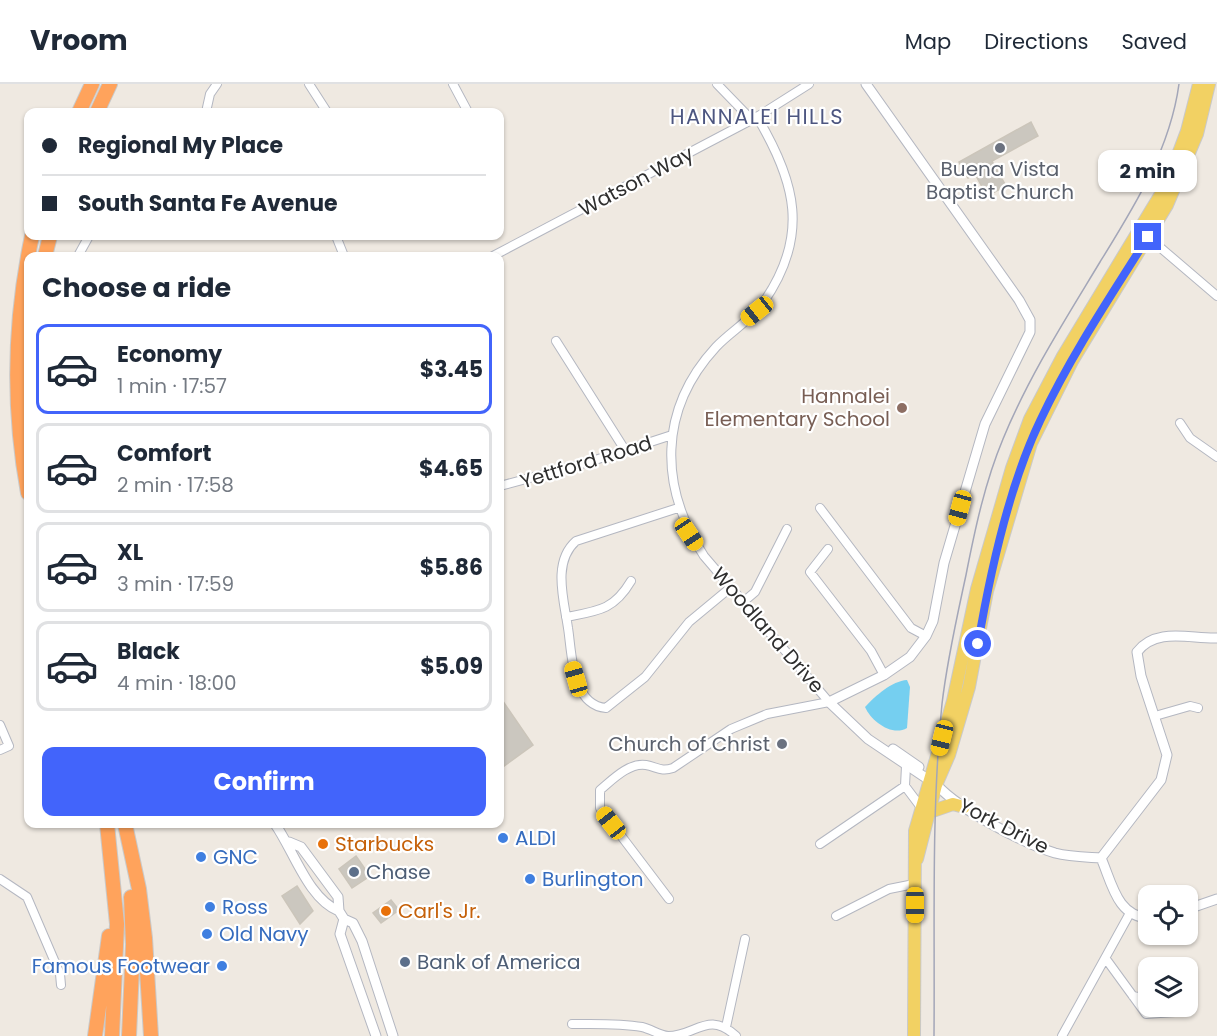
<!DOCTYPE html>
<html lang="en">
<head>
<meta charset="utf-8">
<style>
  body { margin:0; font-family:Poppins,sans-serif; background:#f6f6f7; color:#1f2937; height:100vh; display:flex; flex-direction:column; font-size:22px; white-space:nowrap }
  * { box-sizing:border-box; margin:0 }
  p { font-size:20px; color:#747a83 }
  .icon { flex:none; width:33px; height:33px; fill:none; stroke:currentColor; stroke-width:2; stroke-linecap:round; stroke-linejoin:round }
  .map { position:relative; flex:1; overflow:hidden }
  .drawer { position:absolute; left:24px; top:168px; width:480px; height:576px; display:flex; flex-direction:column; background:#fff; border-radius:12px; box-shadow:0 2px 4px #0004 }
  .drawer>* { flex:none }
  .banner { position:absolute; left:24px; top:24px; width:480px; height:132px; border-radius:12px; box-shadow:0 2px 4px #0004; display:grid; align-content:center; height:132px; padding:0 18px; background:#fff }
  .controls { position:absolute; left:1138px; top:801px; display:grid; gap:12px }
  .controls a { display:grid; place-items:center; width:60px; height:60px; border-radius:12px; background:#fff; box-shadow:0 2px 4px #0004; font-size:30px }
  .end { position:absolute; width:27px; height:27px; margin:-14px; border:8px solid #4264fb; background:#fff; box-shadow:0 0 0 3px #fff }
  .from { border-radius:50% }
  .bubble { position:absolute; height:42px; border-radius:12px; background:#fff; box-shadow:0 2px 4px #0004; font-size:20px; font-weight:700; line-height:42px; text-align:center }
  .car { position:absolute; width:18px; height:36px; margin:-18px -9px; border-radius:8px; box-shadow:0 0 4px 2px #0007; background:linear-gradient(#f5c518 24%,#345 0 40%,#f5c518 0 76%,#345 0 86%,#f5c518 0) }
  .banner b { display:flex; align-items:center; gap:21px; height:57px; font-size:22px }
  .banner b+b { border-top:2px solid #e0e1e3 }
  .banner i { width:15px; height:15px; background:#1f2937 }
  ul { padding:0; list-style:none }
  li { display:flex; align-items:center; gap:18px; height:90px; margin:0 12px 9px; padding:0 6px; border:3px solid #e0e1e3; border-radius:12px }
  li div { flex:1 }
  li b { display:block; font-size:22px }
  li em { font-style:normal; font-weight:700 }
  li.selected { border-color:#4264fb }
  li>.icon { width:54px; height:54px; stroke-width:1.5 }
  h2 { padding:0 18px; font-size:27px; line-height:72px }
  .cta { display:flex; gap:12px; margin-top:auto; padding:12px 18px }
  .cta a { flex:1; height:69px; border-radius:12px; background:#4264fb; color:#fff; font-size:24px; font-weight:700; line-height:69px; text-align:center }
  header { display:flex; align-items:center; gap:36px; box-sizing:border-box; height:84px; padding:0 30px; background:#fff; border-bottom:2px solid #e0e1e3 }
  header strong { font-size:28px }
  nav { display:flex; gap:33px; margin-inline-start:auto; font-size:21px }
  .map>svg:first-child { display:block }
  .water { fill:#75cff0 }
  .building { fill:#cbc7bf; stroke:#cbc5ba; stroke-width:1.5 }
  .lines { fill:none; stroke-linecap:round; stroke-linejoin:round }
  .minor-casing { stroke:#b4b7c1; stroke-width:10 }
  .tertiary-casing { stroke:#b4b7c1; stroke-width:11 }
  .primary-casing { stroke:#c9c9c9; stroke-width:14 }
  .motorway-casing { stroke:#c9c9c9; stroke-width:16 }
  .minor { stroke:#fff; stroke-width:8 }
  .tertiary { stroke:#fff; stroke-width:9 }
  .primary { stroke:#f2d163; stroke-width:12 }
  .motorway { stroke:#ffa35c; stroke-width:14 }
  .rail { stroke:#a3a6b8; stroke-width:1.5 }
  .route { stroke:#4264fb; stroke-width:8 }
  .worship-dot { fill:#6b7280; stroke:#fff; stroke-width:2 }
  .education-dot { fill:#8d6e63; stroke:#fff; stroke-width:2 }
  .shop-dot { fill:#3f7fe0; stroke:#fff; stroke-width:2 }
  .food-dot { fill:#e8710a; stroke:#fff; stroke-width:2 }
  .service-dot { fill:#5c6f8a; stroke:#fff; stroke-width:2 }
  .labels { text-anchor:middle; stroke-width:4.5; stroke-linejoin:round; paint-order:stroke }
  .worship-label { font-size:20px; fill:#5b616d; stroke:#fff }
  .street-label { font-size:20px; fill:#2e2e2e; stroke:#fff }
  .education-label { font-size:20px; fill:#785e54; stroke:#fff; text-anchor:end }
  .shop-label { font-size:20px; fill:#366cbe; stroke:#fff; text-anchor:start }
  .food-label { font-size:20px; fill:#c56008; stroke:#fff; text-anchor:start }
  .service-label { font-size:20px; fill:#4e5e75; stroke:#fff; text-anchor:start }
  .neighbourhood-label { font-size:21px; letter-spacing:1.5px; fill:#4d5680; stroke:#fff }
</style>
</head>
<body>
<header>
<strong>Vroom</strong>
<nav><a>Map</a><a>Directions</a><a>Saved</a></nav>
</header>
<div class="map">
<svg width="1217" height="952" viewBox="0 0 1217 952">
  <rect width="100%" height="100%" fill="#efe9e1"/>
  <path class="water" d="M907 596 910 603 907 644C892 653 871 637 865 623 875 612 892 597 907 596Z"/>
  <path class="building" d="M1031 38 1038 52 992 77 1006 102 987 112 975 90 968 94 959 78Z
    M500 613 533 661 500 685Z
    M356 772 370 792 352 804 339 785Z
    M297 802 313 827 300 840 282 812Z
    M391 816 399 826 381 839 373 829Z"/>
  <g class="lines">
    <g class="minor-casing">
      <path id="minor" d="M309 0 327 28
        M453 0 468 28
        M206 28 210 10 217 0
        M336 152 344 172
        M1148 153 1217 212
        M78 172 89 152
        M493 172 757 33 809 0
        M556 257 625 366
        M1180 339 1190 354 1217 373
        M500 402 589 378 672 351
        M678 424 576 457C552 478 564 516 568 544 572 568 571 621 606 624L645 593 689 538 730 504
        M820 424 911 544 926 552
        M828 465 810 488 871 567 884 591
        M742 519 755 508 787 445
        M566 533C598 527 614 526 631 497
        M1155 632 1190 622 1198 624
        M0 641 9 662 0 666
        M905 702 906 682
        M820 760 905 702 920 722
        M0 795 27 813 60 890 61 901
        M669 815 600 724V706C611 697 629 678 646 681 657 683 661 688 673 684L731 645 767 630 829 618 704 472C659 403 658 326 716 263 730 248 751 236 763 219 810 152 796 98 757 33L748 32 717 0
        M836 832 889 805 914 800
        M1106 875 1146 930 1175 928 1178 922
        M1133 912 1149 915
        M572 940C595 940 619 939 642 943 651 945 659 951 668 952 696 952 708 926 736 952
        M726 943 745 855
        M1062 952 1130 829"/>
    </g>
    <g class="tertiary-casing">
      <path id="tertiary" d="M866 0 1019 216 1030 236V248L985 340 944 479 933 537 926 552 910 573 884 591 829 618 868 655 935 700
        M893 665 919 683
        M933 696C951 722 1025 760 1055 769 1070 773 1086 773 1101 774
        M275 740C293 765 308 815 339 827
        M289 758 301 763 338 813 339 827 344 835 353 839 362 857 393 952
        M1101 774 1161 696 1167 671 1141 592 1137 568C1156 543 1190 555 1217 554
        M1101 774C1112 799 1117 833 1149 834
        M1188 825 1217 815
        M344 835 340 850 376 952"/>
    </g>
    <g class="primary-casing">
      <path id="primary" d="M930 728 953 720 964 723
        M917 775 936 701 949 671 969 603 987 507 1031 359 1072 277 1167 121 1197 50 1209 0
        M914 952 915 747 953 617 977 505 1012 384 1030 335 1063 272 1167 100 1187 47 1199 0"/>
    </g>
    <g class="motorway-casing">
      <path id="motorway" d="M79 28 92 0
        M97 28 110 0
        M45 172 50 152
        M28 409C12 322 14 237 32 152
        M107 740 117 840 112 952
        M125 740 139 805 145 854 151 952
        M95 952 109 852
        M129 952 133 860 131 813"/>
    </g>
    <use href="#minor" class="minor"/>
    <use href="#tertiary" class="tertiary"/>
    <use href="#primary" class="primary"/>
    <use href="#motorway" class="motorway"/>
    <path class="rail" d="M934 952C935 842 931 730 942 620 947 576 957 533 966 491 975 445 985 398 1003 355 1029 292 1065 236 1100 178 1134 123 1170 66 1179 0"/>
  </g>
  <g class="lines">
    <path class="route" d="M978 560C990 489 1009 402 1040 337 1070 273 1110 213 1148 153"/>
  </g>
  <g class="worship-dot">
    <circle cx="1000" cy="64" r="6"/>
    <circle cx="782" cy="660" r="6"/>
  </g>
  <circle class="education-dot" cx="902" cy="324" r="6"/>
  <g class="shop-dot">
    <circle cx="503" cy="754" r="6"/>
    <circle cx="201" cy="773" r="6"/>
    <circle cx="530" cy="795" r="6"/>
    <circle cx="210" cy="823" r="6"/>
    <circle cx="207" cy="850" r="6"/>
    <circle cx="222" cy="882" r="6"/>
  </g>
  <g class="food-dot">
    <circle cx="323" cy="760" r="6"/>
    <circle cx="386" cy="827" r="6"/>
  </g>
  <g class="service-dot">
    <circle cx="354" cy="788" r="6"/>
    <circle cx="405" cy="878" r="6"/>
  </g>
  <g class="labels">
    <g class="worship-label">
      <text x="1000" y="92">Buena Vista<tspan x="1000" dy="23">Baptist Church</tspan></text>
      <text x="770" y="667" text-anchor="end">Church of Christ</text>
    </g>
    <g class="street-label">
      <text transform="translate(636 97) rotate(-28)" y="7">Watson Way</text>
      <text transform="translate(586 378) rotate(-17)" y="7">Yettford Road</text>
      <text transform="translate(768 546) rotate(49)" y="7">Woodland Drive</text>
      <text transform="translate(1004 742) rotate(27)" y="7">York Drive</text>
    </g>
    <g class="education-label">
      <text x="890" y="319">Hannalei<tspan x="890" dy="23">Elementary School</tspan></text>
    </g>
    <g class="shop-label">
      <text x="515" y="761">ALDI</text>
      <text x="213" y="780">GNC</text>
      <text x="542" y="802">Burlington</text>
      <text x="222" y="830">Ross</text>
      <text x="219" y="857">Old Navy</text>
      <text x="210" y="889" text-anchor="end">Famous Footwear</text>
    </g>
    <g class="food-label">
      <text x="335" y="767">Starbucks</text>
      <text x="398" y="834">Carl's Jr.</text>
    </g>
    <g class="service-label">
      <text x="366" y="795">Chase</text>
      <text x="417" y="885">Bank of America</text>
    </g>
    <g class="neighbourhood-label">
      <text x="757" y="40">HANNALEI HILLS</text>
    </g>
  </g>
</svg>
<div class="controls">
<a><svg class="icon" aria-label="locate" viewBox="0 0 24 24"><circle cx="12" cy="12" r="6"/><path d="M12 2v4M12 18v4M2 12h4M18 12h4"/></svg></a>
<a><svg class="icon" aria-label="layers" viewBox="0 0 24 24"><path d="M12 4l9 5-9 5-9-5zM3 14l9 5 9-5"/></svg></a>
</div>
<i class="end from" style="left:978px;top:560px"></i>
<i class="end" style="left:1148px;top:153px"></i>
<div class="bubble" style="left:1098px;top:66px;width:99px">2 min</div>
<i class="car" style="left:757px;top:227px;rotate:231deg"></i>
<i class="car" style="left:960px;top:424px;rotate:195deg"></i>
<i class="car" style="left:689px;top:450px;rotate:146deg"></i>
<i class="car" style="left:576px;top:595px;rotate:344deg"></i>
<i class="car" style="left:942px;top:654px;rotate:194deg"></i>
<i class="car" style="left:611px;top:739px;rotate:322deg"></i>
<i class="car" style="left:915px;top:821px;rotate:180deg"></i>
<div class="banner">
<b><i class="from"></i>Regional My Place</b>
<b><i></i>South Santa Fe Avenue</b>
</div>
<section class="drawer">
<h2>Choose a ride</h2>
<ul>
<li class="selected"><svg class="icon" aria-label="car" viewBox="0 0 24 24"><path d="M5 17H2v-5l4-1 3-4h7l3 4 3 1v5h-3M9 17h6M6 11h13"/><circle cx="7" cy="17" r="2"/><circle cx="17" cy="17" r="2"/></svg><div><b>Economy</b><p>1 min · 17:57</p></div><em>$3.45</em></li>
<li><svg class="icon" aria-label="car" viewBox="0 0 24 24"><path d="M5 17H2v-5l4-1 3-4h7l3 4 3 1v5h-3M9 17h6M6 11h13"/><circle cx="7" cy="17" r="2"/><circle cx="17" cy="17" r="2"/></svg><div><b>Comfort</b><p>2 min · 17:58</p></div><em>$4.65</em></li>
<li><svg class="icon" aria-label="car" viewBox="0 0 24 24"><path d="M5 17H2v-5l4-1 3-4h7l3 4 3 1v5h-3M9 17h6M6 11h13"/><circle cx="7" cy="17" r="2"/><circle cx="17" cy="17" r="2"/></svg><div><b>XL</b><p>3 min · 17:59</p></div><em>$5.86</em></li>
<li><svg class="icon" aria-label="car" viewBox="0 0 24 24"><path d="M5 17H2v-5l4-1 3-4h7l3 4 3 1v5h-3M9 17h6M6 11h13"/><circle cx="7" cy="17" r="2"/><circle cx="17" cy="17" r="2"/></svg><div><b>Black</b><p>4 min · 18:00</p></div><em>$5.09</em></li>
</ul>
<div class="cta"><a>Confirm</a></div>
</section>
</div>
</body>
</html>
